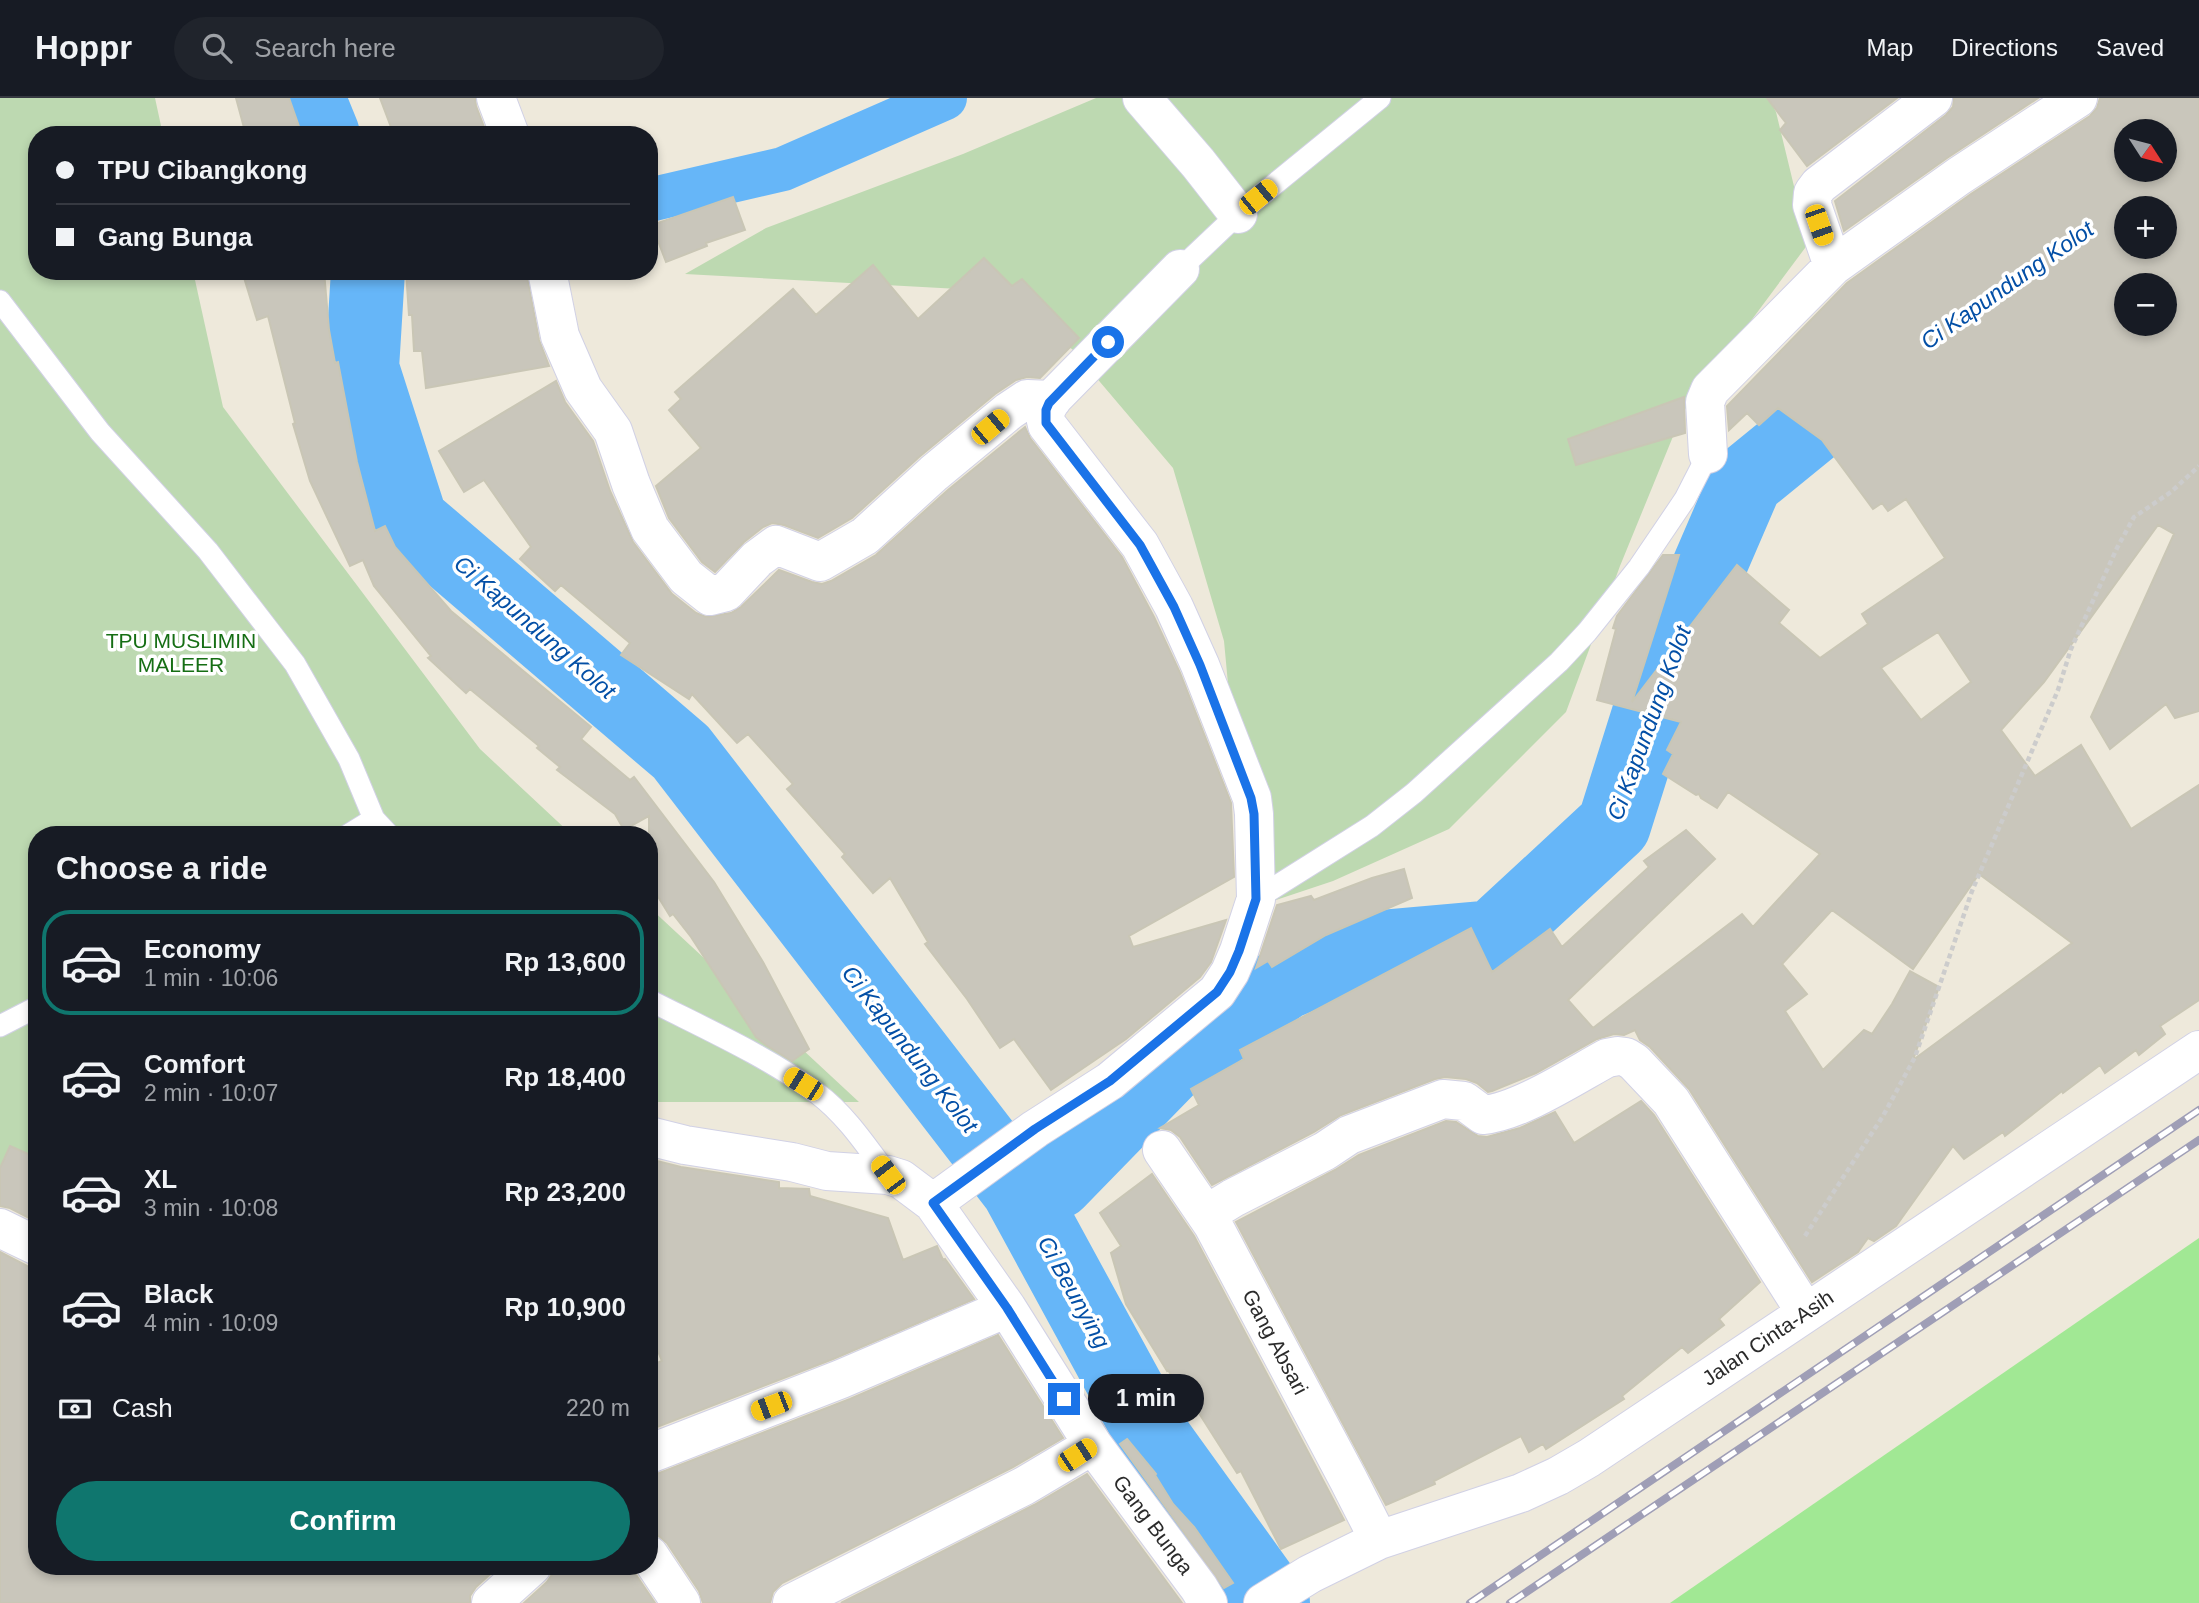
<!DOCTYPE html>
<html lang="en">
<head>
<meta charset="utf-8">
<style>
  body { margin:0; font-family:Arial,sans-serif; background:#20242c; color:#f1f3f6; height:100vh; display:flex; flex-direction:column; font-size:26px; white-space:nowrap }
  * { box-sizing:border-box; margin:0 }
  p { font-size:23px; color:#9ea1a6 }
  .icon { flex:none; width:38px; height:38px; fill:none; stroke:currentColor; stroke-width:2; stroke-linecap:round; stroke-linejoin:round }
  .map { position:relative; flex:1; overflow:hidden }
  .side { position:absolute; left:28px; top:728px; width:630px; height:749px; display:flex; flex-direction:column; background:#171b24; border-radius:28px; box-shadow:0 4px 10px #0003 }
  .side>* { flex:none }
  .guide { position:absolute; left:28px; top:28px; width:630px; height:154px; border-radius:28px; box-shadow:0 4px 10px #0003; display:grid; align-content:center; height:154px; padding:0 28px; background:#171b24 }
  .needle { width:46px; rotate:126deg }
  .buttons { position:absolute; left:2114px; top:21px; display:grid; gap:14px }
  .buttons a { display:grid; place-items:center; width:63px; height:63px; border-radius:50%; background:#171b24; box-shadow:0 4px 10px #0003; font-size:35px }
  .end { position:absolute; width:32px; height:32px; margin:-16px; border:9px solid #1a73e8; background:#fff; box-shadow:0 0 0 4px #fff }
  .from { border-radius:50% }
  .bubble { position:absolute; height:49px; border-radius:24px; background:#171b24; box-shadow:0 4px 10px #0003; font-size:23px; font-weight:600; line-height:49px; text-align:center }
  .car { position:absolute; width:21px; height:42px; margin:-21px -10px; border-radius:9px; box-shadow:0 0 5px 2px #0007; background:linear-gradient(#f5c518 24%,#345 0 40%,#f5c518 0 76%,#345 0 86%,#f5c518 0) }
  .guide b { display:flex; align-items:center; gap:24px; height:66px; font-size:26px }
  .guide b+b { border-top:2px solid #363941 }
  .guide i { width:18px; height:18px; background:#f1f3f6 }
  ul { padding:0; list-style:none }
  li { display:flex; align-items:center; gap:21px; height:105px; margin:0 14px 10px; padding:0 14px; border:4px solid transparent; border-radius:28px }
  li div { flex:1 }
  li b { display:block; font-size:26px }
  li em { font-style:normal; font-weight:600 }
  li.on { border-color:#0f766e }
  li>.icon { width:63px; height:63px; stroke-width:1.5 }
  h2 { padding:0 28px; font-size:32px; line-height:84px }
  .pay { display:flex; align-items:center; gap:18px; height:77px; padding:0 28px; font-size:26px }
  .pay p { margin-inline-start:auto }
  .button { display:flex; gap:14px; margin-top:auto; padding:14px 28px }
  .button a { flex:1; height:80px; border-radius:42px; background:#0f766e; color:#fff; font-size:28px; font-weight:600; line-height:80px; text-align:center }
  header { display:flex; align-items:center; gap:42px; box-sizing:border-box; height:98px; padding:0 35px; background:#171b24; border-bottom:2px solid #363941 }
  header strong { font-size:33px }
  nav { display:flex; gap:38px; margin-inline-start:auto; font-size:24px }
  .search { width:490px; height:63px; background:#20242c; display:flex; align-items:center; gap:18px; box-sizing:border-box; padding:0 24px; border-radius:38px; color:#9ea1a6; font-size:26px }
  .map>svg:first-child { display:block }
  .green { fill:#a1e894 }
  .cemetery { fill:#bdd9b1 }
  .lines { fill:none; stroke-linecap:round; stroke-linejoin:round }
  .canal { stroke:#66b6f8; stroke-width:44 }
  .river { stroke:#66b6f8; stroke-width:74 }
  .building { fill:#c9c6bb; stroke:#c9c6b5; stroke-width:2; fill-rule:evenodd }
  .lane-casing { stroke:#d1d1e5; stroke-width:23 }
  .street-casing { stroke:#d1d1e5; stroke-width:40 }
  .path { stroke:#ccc; stroke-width:4.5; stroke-dasharray:5 3.5; stroke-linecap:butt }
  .lane { stroke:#fff; stroke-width:21 }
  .street { stroke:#fff; stroke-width:38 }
  .rail-casing { stroke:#9f9eb6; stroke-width:8 }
  .rail { stroke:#fff; stroke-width:5; stroke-dasharray:16; stroke-linecap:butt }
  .route { stroke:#1a73e8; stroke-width:9 }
  .labels { text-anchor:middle; stroke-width:7; stroke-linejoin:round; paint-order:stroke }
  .park-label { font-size:21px; fill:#166e14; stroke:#fff }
  .street-label { font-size:21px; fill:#2b2b2b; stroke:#fff }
  .water-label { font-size:23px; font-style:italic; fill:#034fa6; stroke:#fff }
</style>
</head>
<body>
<header>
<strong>Hoppr</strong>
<div class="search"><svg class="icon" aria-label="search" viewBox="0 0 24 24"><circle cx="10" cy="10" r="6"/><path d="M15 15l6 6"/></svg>Search here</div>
<nav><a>Map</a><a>Directions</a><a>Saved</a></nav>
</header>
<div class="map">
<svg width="2199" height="1505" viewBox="0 0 2199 1505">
  <rect width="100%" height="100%" fill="#eee9db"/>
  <path class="green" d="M2199 1140V1505H1670Z"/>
  <path class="cemetery" d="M0 0H155L163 37H37V173H193L223 309 480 651 572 737H37V1087L0 1082Z
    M1096 0H1769L1776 14 1808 146 1683 314 1620 468 1566 614 1449 731 1333 783 1276 802 1242 735 1224 543 1173 370 1072 251 959 191 685 176 766 130 963 56Z
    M649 809 859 1004H649Z"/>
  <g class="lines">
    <path class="canal" d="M649 102 783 71 945 0"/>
    <path class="river" d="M308 0 323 37
      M368 173 362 270 411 423 681 654 1018 1091 1152 1337 1273 1505
      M1018 1091 1057 1084 1171 967 1284 885 1369 850 1493 839 1614 727 1658 587 1746 383 1827 317 1889 270"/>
  </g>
  <path class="building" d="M236 0H289L302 37H246Z
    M380 0H475L476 8 487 37H394Z
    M1767 0H1897L1807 68 1780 32 1786 25Z
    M1954 0H2038L1947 60 1844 133 1835 103 1946 17 1953 9Z
    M2100 0H2199V613L2175 620 2166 606 2110 651 2091 619 2174 436 2158 427 2044 584 2001 632 2035 678 2081 647 2131 731 2199 687V902L2160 928 2165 936 2139 957 2136 952 2105 975 2100 967 2063 995 2062 993 2005 1038 2003 1034 1964 1061 1953 1048 1896 1128 1874 1143 1868 1140 1858 1154 1812 1184 1689 991 1650 949 1640 942 1635 932 1624 937 1614 936 1597 941 1536 975 1492 993 1488 994 1477 985 1466 981 1445 979 1435 981 1341 1017 1314 1034 1212 1087 1180 1039 1171 1032 1160 1030 1199 1007 1191 991 1244 961 1240 952 1471 830 1492 874 1550 831 1562 849 1649 769 1644 763 1686 732 1715 761 1568 902 1593 930 1742 816 1753 829 1820 756 1728 694 1717 710 1701 700 1699 696 1696 697 1663 676 1673 656 1667 652 1681 624 1597 602 1616 531 1613 530 1617 518 1663 457H1679L1632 604 1737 467 1789 512 1779 525 1820 560 1868 526 1862 516 1945 460 1906 401 1888 413 1882 405 1873 411 1822 342 1778 310 1759 327 1747 315 1729 332 1727 308 1847 185 1971 96 2090 18 2097 10ZM2126 33H2165V72H2126ZM2126 110H2165V149H2126ZM2126 187H2165V226H2126ZM1938 534 1971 584 1921 622 1881 570ZM1979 776 2072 845 1913 962 1939 889 1910 873 1892 906 1872 936 1864 932 1823 972 1785 913 1807 896 1782 866 1832 812 1913 871Z
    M733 99 745 132 706 145 707 148 666 164 652 127Z
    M984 160 1012 188 1022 181 1079 240 1040 280 1027 279 1016 282 995 296 919 359 852 420 818 440 784 427 772 425 763 429 744 444 715 474 702 464 669 420 656 388 701 350 669 312 681 301 675 294 793 191 816 217 873 167 918 221Z
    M242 173H324L329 232 335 265 338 264 357 364 375 433 385 428 395 449 451 513 591 629 581 641 630 682 634 679 714 784 763 864 809 951 792 963 766 947 756 939 691 839 673 816 670 818 649 784V718L624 732 615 716 557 672 560 669 537 650 539 648 470 591 466 595 428 560 431 558 374 488 363 462 350 468 310 383 293 326 295 325 268 218 257 222Z
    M406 173H526L539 242 549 268 426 290 422 253H414L412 217H409Z
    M556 283 565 304 593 343 610 393 633 444 672 496 696 515 706 519 731 515 741 509 779 472 812 484 822 486 831 483 876 457 948 392 1025 329 1030 340 1122 459 1154 519 1180 575 1231 705 1234 779 1129 838 1133 849 1226 822 1211 864 1200 879 1126 941 1051 992 1014 941 1000 950 967 901 925 846 928 844 890 780 873 795 842 759 845 756 787 691 793 686 748 636 737 645 692 596 689 601 621 557 630 545 561 487 555 493 520 461 531 449 484 382 464 394 439 353Z
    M1684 299 1685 335 1576 367 1568 341Z
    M1404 771 1412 800 1326 837 1272 869 1268 863 1256 870 1277 807 1311 798 1314 802 1372 780Z
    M1641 1003 1654 1017 1760 1184 1719 1221 1724 1227 1688 1255 1682 1249 1622 1298 1624 1301 1546 1351 1543 1346 1529 1354 1521 1338 1434 1383 1435 1386 1386 1407 1236 1124 1335 1072 1359 1057 1446 1023 1456 1024 1478 1038 1487 1039 1520 1030 1555 1014 1574 1045Z
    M10 1048 37 1060V1124L10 1110 0 1108V1070Z
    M649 1061 681 1069 779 1084V1090L809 1091 810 1098 888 1120 903 1162 937 1148 943 1162 945 1161 974 1201 833 1261 649 1332V1268L662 1263 649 1231Z
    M1152 1076 1194 1138 1344 1422 1281 1451 1241 1373 1237 1375 1190 1301 1187 1302 1168 1272 1167 1273 1126 1206 1111 1155 1121 1148 1100 1115Z
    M0 1154 27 1168 37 1170V1230L32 1231 37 1265V1468H499L476 1489 470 1498V1505H0Z
    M998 1237 1063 1340 1013 1369 782 1485 773 1494 770 1505H703L699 1493 667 1445 659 1438 650 1436 649 1377 657 1376 850 1301Z
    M1127 1341 1156 1376 1155 1377 1173 1406 1194 1429 1233 1485 1224 1490 1120 1346Z
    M1087 1376 1182 1505H841L1034 1407Z
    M553 1468H630L655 1505H524L547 1484 553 1475Z"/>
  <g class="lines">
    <g class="lane-casing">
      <path id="lane" d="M1180 171 1238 116 1380 0
        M0 203 100 334 208 453 295 566 349 661 374 721 389 737
        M348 737 374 721
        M1256 801 1372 728 1414 695 1559 564 1587 534 1639 469 1685 401 1708 356
        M649 902C706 931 767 958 818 996 846 1017 867 1049 888 1077
        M0 928 37 909"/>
    </g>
    <g class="street-casing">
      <path id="street" d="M496 0 510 37
        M1142 0 1198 65 1238 116
        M1833 168 1812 107 1813 95 1819 87 1933 0
        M547 173 560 238 583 291 613 333 631 386 650 431 686 479 710 498 726 494 757 461 776 447 820 464 865 438 934 375 1009 313 1027 301 1052 302
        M1708 356 1705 304 1710 292 1833 168 1959 78 2078 0
        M649 1038 685 1047 792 1064 827 1073 888 1077 901 1081 933 1105 1007 1210 1093 1347 1199 1490 1208 1505
        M1162 1052 1213 1127 1348 1381 1379 1442
        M933 1105 1035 1031 1110 983 1217 894 1230 874 1239 853 1256 801 1254 716 1252 700 1200 567 1174 509 1140 447 1047 327C1043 315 1047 308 1054 299L1180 171
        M1207 1116 1233 1100 1325 1053 1349 1037 1443 1001 1464 1003 1483 1017C1519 1014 1574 978 1607 960L1618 958 1626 959 1634 964 1671 1003 1806 1215
        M0 1130 37 1148
        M649 1356 841 1281 1007 1210
        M649 1457 681 1505
        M491 1505 532 1468
        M792 1505 1024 1388 1093 1347
        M1263 1505 1310 1476 1379 1442 1521 1395 1558 1378 1589 1360 2199 952"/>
    </g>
    <path class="path" d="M1805 1138 1883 1018 1915 959 1972 793 2058 592 2071 551 2117 450 2134 419 2171 394 2199 368"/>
    <use href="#lane" class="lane"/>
    <use href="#street" class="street"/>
    <g class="rail-casing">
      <path id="rail" d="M1470 1505 2199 1012
        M1510 1505 2199 1042"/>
    </g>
    <use href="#rail" class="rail"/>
  </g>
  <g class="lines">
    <path class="route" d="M1064 1301 1007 1210 933 1105 1035 1031 1110 983 1217 894 1230 874 1239 853 1256 801 1254 716 1251 700 1200 567 1174 509 1140 447 1046 325V312L1049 305 1108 244"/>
  </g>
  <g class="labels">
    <g class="park-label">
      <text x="181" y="550">TPU MUSLIMIN<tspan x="181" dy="24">MALEER</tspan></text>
    </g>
    <g class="street-label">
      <text transform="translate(1768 1240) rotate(-34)" y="7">Jalan Cinta-Asih</text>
      <text transform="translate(1275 1244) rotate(62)" y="7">Gang Absari</text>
      <text transform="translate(1153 1427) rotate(53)" y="7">Gang Bunga</text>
    </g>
    <g class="water-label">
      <text transform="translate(2007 187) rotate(-35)" y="8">Ci Kapundung Kolot</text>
      <text transform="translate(535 529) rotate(41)" y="8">Ci Kapundung Kolot</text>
      <text transform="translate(1649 625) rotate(-70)" y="8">Ci Kapundung Kolot</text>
      <text transform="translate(910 951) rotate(52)" y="8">Ci Kapundung Kolot</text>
      <text transform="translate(1074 1194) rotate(61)" y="8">Ci Beunying</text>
    </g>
  </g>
</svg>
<div class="buttons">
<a><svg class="needle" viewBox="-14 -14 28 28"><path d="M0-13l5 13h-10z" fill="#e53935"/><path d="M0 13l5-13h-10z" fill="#9ea1a6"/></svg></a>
<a>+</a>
<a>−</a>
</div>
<i class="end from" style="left:1108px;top:244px"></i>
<i class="end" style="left:1064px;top:1301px"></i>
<div class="bubble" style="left:1088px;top:1276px;width:116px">1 min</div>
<i class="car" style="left:1258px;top:99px;rotate:51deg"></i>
<i class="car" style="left:1819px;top:127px;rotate:161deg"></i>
<i class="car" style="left:990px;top:329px;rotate:50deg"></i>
<i class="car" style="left:803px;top:986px;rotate:302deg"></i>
<i class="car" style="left:888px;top:1077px;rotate:323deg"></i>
<i class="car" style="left:771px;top:1308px;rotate:249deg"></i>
<i class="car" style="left:1077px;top:1357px;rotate:57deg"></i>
<div class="guide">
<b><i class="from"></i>TPU Cibangkong</b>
<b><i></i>Gang Bunga</b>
</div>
<section class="side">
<h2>Choose a ride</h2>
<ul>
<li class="on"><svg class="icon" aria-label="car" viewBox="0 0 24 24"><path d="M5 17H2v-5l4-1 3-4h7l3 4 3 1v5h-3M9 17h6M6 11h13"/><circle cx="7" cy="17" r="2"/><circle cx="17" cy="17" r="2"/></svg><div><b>Economy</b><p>1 min · 10:06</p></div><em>Rp 13,600</em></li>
<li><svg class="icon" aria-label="car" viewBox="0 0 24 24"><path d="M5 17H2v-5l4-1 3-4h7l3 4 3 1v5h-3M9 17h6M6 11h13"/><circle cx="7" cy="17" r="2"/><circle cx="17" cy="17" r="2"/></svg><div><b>Comfort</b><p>2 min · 10:07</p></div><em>Rp 18,400</em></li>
<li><svg class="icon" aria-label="car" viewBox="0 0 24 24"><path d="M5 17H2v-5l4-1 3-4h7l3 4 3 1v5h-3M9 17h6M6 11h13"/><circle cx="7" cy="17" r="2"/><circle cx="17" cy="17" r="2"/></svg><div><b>XL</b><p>3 min · 10:08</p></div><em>Rp 23,200</em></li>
<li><svg class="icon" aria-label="car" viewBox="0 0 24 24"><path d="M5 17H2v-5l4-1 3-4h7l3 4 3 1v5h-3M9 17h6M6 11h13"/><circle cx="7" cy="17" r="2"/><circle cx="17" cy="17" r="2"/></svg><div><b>Black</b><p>4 min · 10:09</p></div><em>Rp 10,900</em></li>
</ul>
<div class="pay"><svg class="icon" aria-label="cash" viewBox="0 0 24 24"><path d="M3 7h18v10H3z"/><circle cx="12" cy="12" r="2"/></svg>Cash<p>220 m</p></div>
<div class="button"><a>Confirm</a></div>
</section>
</div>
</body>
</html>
